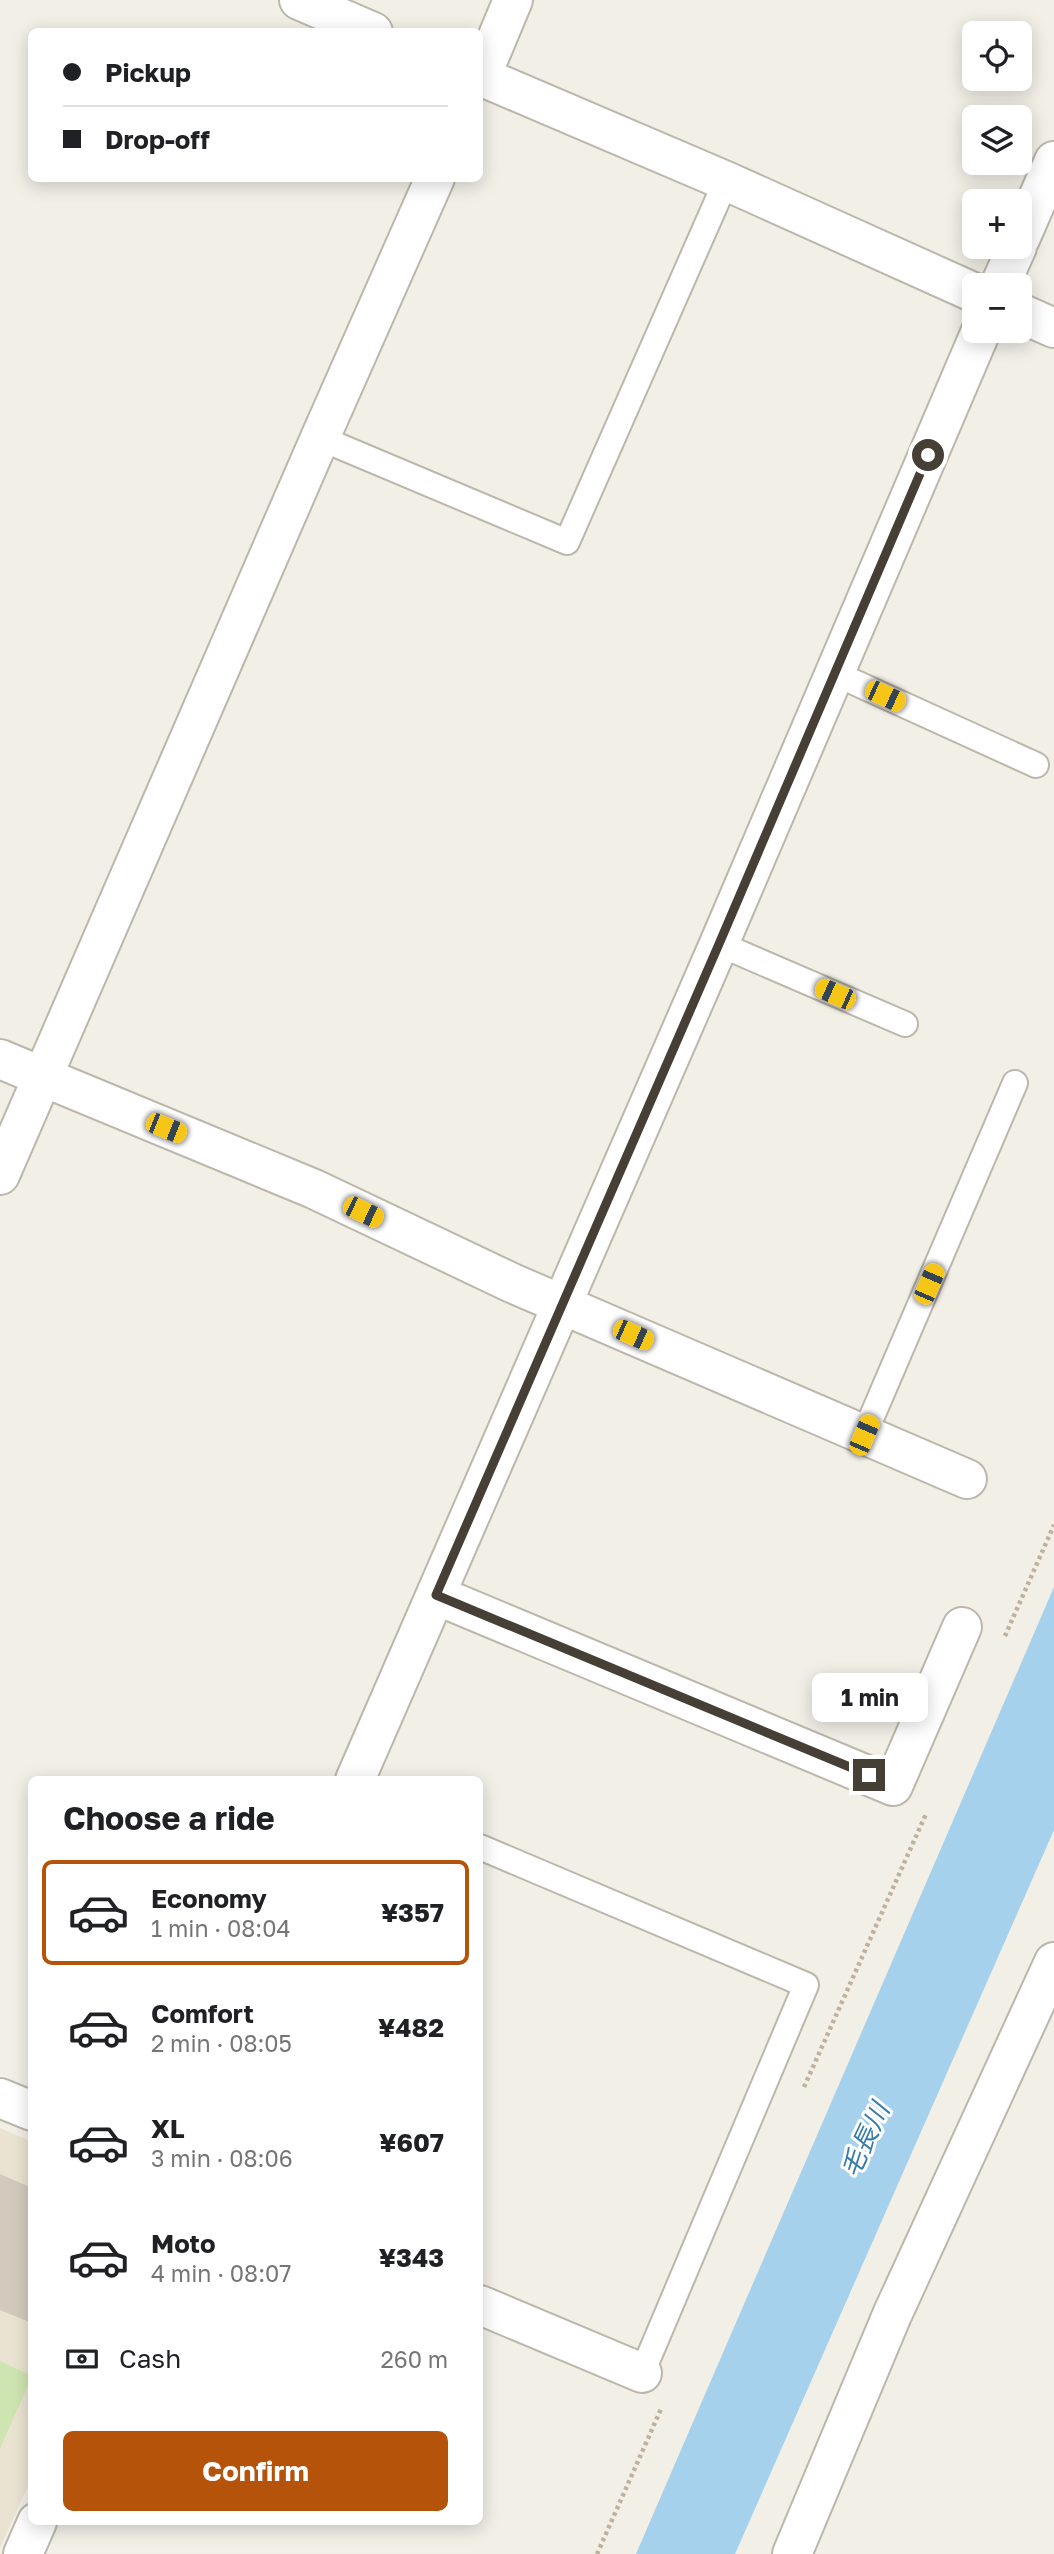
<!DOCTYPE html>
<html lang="en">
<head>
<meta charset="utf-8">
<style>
  body { margin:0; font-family:"Golos Text","Noto Sans JP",sans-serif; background:#f2f2f2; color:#202124; height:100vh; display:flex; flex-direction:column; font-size:26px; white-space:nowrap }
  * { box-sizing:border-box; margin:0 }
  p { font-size:23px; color:#757577 }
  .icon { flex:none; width:38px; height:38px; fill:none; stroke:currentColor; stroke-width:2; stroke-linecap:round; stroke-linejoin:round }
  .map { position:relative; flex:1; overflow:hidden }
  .details { position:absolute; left:28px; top:1776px; width:455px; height:749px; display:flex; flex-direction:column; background:#fff; border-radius:10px; box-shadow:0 4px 18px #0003 }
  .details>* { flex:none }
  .top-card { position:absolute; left:28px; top:28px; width:455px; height:154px; border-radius:10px; box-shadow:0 4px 18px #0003; display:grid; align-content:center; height:154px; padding:0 35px; background:#fff }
  .controls { position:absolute; left:962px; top:21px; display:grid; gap:14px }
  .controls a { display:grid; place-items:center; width:70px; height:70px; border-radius:10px; background:#fff; box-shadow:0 4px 18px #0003; font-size:35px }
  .end { position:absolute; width:32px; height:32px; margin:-16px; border:9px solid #453f36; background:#fff; box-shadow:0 0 0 4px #fff }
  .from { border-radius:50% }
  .bubble { position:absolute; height:49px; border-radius:10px; background:#fff; box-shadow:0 4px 18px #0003; font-size:23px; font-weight:700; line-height:49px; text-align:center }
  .car { position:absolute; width:21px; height:42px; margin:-21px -10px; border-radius:9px; box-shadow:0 0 5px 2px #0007; background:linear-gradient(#f5c518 24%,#345 0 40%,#f5c518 0 76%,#345 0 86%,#f5c518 0) }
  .top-card b { display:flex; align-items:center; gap:24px; height:66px; font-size:26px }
  .top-card b+b { border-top:2px solid #e0e0e0 }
  .top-card i { width:18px; height:18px; background:#202124 }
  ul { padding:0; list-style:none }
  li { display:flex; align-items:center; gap:21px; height:105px; margin:0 14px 10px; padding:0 21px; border:4px solid transparent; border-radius:10px }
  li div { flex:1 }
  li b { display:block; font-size:26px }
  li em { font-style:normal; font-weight:700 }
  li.on { border-color:#b45309 }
  li>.icon { width:63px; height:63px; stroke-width:1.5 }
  h2 { padding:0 35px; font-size:32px; line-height:84px }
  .pay { display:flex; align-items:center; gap:18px; height:77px; padding:0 35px; font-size:26px }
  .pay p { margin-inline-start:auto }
  .action { display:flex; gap:14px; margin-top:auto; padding:14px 35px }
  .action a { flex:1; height:80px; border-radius:10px; background:#b45309; color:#fff; font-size:28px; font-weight:700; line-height:80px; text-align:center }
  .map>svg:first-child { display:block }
  .education { fill:#ebe3d1 }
  .green { fill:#cfe5b1 }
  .water { fill:#a6d1ec }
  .building { fill:#d3cabd }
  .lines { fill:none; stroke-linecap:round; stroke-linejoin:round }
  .service-casing { stroke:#bdb6aa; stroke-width:28 }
  .minor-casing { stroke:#bdb6aa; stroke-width:42 }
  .path { stroke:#beb29c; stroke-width:4.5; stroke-dasharray:3.5 3.5; stroke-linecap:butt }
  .service { stroke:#fff; stroke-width:24 }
  .minor { stroke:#fff; stroke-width:38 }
  .route { stroke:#453f36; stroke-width:9 }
  .labels { text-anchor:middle; stroke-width:6; stroke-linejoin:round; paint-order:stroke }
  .water-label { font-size:26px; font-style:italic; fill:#357cab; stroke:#fff }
</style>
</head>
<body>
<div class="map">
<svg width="1054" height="2554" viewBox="0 0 1054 2554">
  <rect width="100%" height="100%" fill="#f2efe7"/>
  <path class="education" d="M0 2128 32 2142 31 2479 0 2548Z"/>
  <path class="green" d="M0 2361 32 2376 0 2449Z"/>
  <path class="water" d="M1054 1587V1830L735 2554H636Z"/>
  <path class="building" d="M0 2174 32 2188V2323L0 2310Z"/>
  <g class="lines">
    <g class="service-casing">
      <path id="service" d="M320 438 567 542 726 181
        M834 673 1036 765
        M719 944 905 1024
        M864 1435 1015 1083
        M480 1847 806 1985 642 2373"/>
    </g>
    <g class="minor-casing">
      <path id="minor" d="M299 0 373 32
        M480 76 726 181 975 293
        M480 79 513 0
        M1020 239 1054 161
        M1000 285 1017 247
        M1020 313 1054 328
        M0 1059 314 1189 512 1283 967 1479
        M0 1175 320 438 435 178
        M436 1595 893 1786 962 1627
        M355 1780 719 944 981 331
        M0 2098 32 2111
        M480 2305 642 2373
        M23 2554 37 2522
        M792 2554 892 2315 1054 1962"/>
    </g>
    <path class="path" d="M1005 1636 1054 1525
      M804 2087 926 1814
      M597 2554 661 2409"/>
    <use href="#service" class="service"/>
    <use href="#minor" class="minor"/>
  </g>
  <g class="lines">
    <path class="route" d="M869 1775 436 1595 719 944 928 455"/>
  </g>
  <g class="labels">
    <g class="water-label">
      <text transform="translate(865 2140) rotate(-65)" y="9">毛長川</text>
    </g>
  </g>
</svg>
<div class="controls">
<a><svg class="icon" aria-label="locate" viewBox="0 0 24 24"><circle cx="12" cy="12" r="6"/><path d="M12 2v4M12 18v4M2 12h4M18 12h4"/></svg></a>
<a><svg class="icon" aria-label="layers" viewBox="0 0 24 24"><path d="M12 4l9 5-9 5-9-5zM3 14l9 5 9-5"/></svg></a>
<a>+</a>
<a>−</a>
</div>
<i class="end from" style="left:928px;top:455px"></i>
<i class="end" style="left:869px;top:1775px"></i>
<div class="bubble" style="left:812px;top:1673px;width:116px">1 min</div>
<i class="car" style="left:885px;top:696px;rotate:115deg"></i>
<i class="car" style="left:835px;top:994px;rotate:294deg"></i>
<i class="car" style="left:166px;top:1128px;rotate:112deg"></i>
<i class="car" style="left:363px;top:1212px;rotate:116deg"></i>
<i class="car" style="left:929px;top:1284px;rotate:23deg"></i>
<i class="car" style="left:633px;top:1335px;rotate:114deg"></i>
<i class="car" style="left:864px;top:1435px;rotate:23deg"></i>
<div class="top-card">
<b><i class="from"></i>Pickup</b>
<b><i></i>Drop-off</b>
</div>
<section class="details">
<h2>Choose a ride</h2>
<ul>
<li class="on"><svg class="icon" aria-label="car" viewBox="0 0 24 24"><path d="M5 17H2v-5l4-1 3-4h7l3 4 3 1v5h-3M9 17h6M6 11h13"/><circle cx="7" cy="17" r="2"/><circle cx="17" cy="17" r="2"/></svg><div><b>Economy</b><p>1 min · 08:04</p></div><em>¥357</em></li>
<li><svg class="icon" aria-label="car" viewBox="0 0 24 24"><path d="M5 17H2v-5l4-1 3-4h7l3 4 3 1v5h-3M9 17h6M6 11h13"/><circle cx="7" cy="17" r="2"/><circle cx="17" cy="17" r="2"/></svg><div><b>Comfort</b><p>2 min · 08:05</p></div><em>¥482</em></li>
<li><svg class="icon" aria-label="car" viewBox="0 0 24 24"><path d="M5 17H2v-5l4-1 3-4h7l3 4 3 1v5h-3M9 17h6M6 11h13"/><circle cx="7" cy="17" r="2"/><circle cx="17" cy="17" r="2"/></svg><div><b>XL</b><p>3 min · 08:06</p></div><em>¥607</em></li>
<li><svg class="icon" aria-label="car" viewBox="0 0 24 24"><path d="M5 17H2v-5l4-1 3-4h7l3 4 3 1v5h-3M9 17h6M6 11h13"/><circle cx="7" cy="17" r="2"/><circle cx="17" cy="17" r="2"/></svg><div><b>Moto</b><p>4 min · 08:07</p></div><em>¥343</em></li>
</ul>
<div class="pay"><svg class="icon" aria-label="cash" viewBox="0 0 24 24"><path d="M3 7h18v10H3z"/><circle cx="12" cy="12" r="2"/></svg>Cash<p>260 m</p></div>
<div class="action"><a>Confirm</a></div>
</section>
</div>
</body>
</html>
